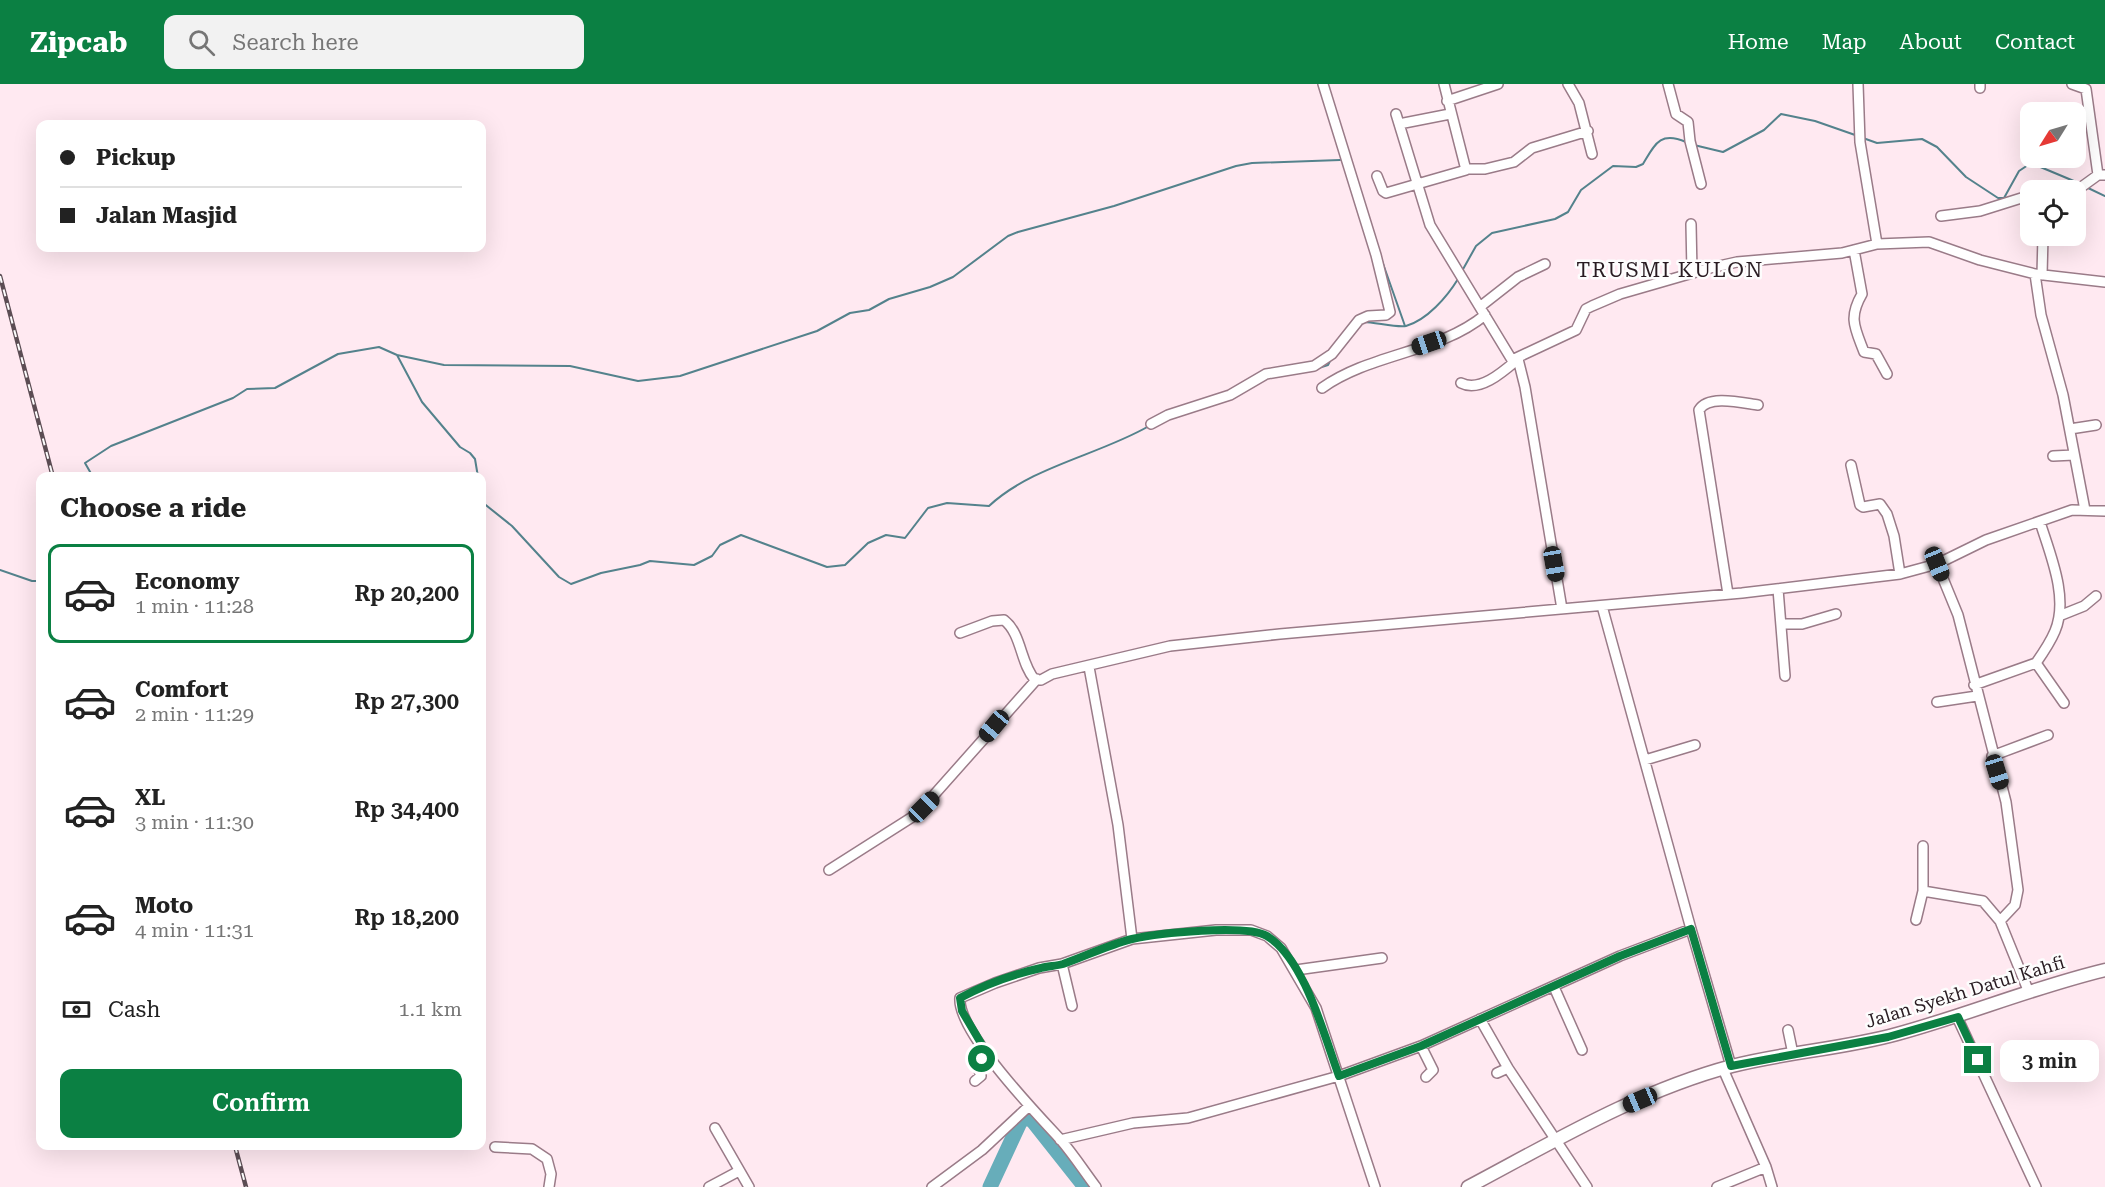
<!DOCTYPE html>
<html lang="en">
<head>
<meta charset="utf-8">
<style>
  body { margin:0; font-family:"Roboto Serif",serif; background:#f2f2f2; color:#222; height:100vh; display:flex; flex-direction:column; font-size:22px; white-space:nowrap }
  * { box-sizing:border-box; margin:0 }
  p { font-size:20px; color:#767676 }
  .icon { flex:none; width:33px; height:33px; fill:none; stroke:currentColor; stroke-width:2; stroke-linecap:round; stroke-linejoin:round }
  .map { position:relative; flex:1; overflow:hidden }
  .details { position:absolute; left:36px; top:388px; width:450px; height:678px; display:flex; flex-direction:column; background:#fff; border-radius:12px; box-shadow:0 6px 24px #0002 }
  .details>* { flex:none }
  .top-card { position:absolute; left:36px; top:36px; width:450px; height:132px; border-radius:12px; box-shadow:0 6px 24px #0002; display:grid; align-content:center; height:132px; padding:0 24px; background:#fff }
  .needle { width:39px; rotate:233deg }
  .tools { position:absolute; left:2020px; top:18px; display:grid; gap:12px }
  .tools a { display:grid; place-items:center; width:66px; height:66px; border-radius:12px; background:#fff; box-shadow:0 6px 24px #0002; font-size:30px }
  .end { position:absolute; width:27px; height:27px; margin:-14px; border:8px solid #0b8043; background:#fff; box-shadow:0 0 0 3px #fff }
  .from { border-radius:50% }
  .bubble { position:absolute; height:42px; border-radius:12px; background:#fff; box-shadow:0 6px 24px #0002; font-size:20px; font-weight:600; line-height:42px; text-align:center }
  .car { position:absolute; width:18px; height:36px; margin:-18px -9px; border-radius:8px; box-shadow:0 0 4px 2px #0007; background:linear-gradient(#222 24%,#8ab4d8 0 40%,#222 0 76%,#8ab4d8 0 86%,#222 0) }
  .top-card b { display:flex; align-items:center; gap:21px; height:57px; font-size:22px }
  .top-card b+b { border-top:2px solid #e0e0e0 }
  .top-card i { width:15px; height:15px; background:#222 }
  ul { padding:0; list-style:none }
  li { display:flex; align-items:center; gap:18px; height:99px; margin:0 12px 9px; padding:0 12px; border:3px solid transparent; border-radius:12px }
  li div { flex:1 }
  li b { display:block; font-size:22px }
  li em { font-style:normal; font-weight:600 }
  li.active { border-color:#0b8043 }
  li>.icon { width:54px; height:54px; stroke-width:1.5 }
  h2 { padding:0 24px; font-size:27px; line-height:72px }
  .pay { display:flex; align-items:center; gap:15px; height:66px; padding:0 24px; font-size:22px }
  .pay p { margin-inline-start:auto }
  .action { display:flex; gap:12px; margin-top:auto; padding:12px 24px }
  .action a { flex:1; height:69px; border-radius:12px; background:#0b8043; color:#fff; font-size:24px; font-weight:600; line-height:69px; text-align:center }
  header { display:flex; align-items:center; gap:36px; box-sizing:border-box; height:84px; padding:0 30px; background:#0b8043; color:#fff }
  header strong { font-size:28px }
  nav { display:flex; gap:33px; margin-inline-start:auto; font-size:21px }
  .search { width:420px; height:54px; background:#f2f2f2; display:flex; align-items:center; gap:15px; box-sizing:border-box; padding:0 21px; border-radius:12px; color:#767676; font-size:22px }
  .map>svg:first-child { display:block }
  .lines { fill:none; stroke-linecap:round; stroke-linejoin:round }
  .stream { stroke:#54828c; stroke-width:2 }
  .river { stroke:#67adba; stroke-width:15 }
  .minor-casing { stroke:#9a7b88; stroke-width:12 }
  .tertiary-casing { stroke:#9a7b88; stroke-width:15 }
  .minor { stroke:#fff; stroke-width:9 }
  .tertiary { stroke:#fff; stroke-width:12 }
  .rail-casing { stroke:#5c4d54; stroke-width:4.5 }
  .rail { stroke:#fdfdfd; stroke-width:2; stroke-dasharray:7; stroke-linecap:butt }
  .route { stroke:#0b8043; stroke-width:8 }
  .labels { text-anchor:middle; stroke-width:5; stroke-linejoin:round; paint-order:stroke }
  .street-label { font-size:18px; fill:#291c22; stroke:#fdfdfd }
  .quarter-label { font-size:21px; letter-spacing:1.5px; fill:#291c22; stroke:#fdfdfd }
</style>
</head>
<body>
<header>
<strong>Zipcab</strong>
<div class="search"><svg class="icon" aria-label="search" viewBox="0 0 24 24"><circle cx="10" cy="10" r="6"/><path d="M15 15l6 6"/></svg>Search here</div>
<nav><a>Home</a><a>Map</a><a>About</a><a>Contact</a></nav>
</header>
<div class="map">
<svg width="2105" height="1103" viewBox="0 0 2105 1103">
  <rect width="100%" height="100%" fill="#ffe9f1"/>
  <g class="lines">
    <path class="stream" d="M1863 54 1877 59 1922 55 1937 63 1966 93 1998 114H2004L2019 87 2028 81 2038 82 2081 100
      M1694 61 1723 68 1764 46 1781 30 1815 37 1858 52
      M2086 103 2105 112
      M1381 174 1405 242
      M1462 187 1476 162 1492 149 1555 135 1568 128 1581 106 1613 82 1636 83 1643 80C1655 60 1660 47 1686 58
      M1364 238C1374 238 1398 244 1406 242 1427 236 1447 213 1458 195
      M397 271 444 281 570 282 638 297 680 292 817 247 850 229 869 226 889 215 930 203 953 193 1008 152 1018 148 1114 122 1236 82 1252 79 1340 76
      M1306 288 1328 281 1331 275
      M93 393 85 379 111 362 233 314 247 305 275 304 338 270 379 263 397 271 422 318 460 363 470 369 475 375 478 393
      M482 415V418L512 442 559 493 571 500 601 489 640 481 650 477 694 481 712 472 720 461 741 451 827 483 845 481 868 459 886 451 905 454 928 424 947 419 989 422C1032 382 1099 371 1149 342
      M0 486 32 497H40"/>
    <path class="river" d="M990 1103 1022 1034 1032 1036 1085 1103"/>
    <g class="minor-casing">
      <path id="minor" d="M1568 0 1579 19 1592 70
        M1668 0 1676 30 1688 38 1690 57 1701 100
        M1858 0 1860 58 1877 160
        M2072 0 2086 5 2098 91
        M1980 4V0
        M1447 17 1498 0
        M1396 30 1430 141 1512 276 1576 246 1586 225 1592 222 1620 210 1710 184 1737 178 1842 169 1877 160 1929 158 1980 176 2035 190 2105 198
        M1399 40 1450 30
        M1466 85H1485L1514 78 1532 64 1588 47
        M1377 92 1383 107 1386 109 1466 86 1444 0
        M2051 106 2080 104 2098 91H2105
        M1941 132 1980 127 2031 111
        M1691 140 1692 188
        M1854 166 1862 210C1848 234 1855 244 1864 268L1876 270 1887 290
        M2035 190 2041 231 2063 311 2085 426
        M2042 191 2043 152
        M1481 222 1518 193 1545 180
        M1461 299C1480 309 1504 287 1518 275L1525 303 1562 525
        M1322 304C1371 269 1439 269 1485 231
        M1151 340 1168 331 1230 311 1266 290 1314 282 1332 270 1359 236 1368 232 1386 231 1390 228 1376 171 1323 0
        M2070 345 2096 341
        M2053 372 2074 371
        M1851 381 1860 421 1863 423 1880 420 1887 430 1894 452 1900 490
        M1937 480 1958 531 2006 718 2018 806 2015 821 2000 837 2028 906
        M1778 505 1785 592
        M1728 510 1699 326C1708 310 1743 319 1758 321
        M1602 522 1691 845 1731 982
        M2059 532 2084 522 2096 512
        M1781 540H1802L1836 530
        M960 549 992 537 1004 536C1022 550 1020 579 1035 596H1041L1052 590 1170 562 1280 550 1742 509 1900 490 1937 480 1986 456 2072 426 2105 427
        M2036 579C2043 569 2050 559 2055 547 2069 514 2050 470 2040 438
        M1089 583 1118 741 1132 855
        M1974 601 2036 579 2064 619
        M1937 618 1977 612
        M1992 672 2048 651
        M1645 676 1695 661
        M1923 762V807
        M829 786 917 730 1037 595
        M1916 836 1923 807 1983 817 2000 837
        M1062 880 1072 922
        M1296 886 1382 874
        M1554 903 1582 966
        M1957 933 2036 1103
        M1480 935 1508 984 1587 1103
        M1788 946 1793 970
        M1421 962 1433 986 1426 993
        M1723 985 1766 1083 1772 1103
        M1497 989 1508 984
        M975 997 981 992 977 980 988 971
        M715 1044 749 1103
        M1060 1056 1133 1039 1188 1034 1339 992 1421 962 1620 872 1691 845
        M495 1063 532 1065 547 1075 551 1090 549 1103
        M709 1103 739 1087
        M932 1103 982 1066 1029 1022
        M1096 1103C1084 1087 1073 1070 1060 1055 1037 1030 957 947 960 914L995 899 1039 884 1062 880 1132 855 1216 846H1251L1267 852 1281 864 1316 924 1375 1103
        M1717 1103 1766 1083"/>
    </g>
    <g class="tertiary-casing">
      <path id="tertiary" d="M1468 1103C1553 1058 1638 1007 1732 982 1786 968 1843 965 1897 950 1967 931 2034 903 2105 886"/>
    </g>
    <use href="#minor" class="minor"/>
    <use href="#tertiary" class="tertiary"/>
    <g class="rail-casing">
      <path id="rail" d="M0 192 53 393
        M235 1062 246 1103"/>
    </g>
    <use href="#rail" class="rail"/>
  </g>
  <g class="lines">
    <path class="route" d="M982 975 988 971 962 927 960 914C984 901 1014 890 1041 884 1048 882 1056 882 1063 880 1086 872 1108 861 1132 855 1158 849 1246 840 1267 852 1305 875 1324 952 1339 992L1421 962 1620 872 1691 845 1731 982 1888 953 1958 933 1978 976"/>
  </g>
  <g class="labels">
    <g class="street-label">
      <text transform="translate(1965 908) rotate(-17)" y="6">Jalan Syekh Datul Kahfi</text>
    </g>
    <g class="quarter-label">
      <text x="1670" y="193">TRUSMI KULON</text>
    </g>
  </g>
</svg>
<div class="tools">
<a><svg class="needle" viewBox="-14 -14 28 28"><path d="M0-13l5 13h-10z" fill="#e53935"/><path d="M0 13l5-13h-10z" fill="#767676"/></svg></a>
<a><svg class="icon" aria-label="locate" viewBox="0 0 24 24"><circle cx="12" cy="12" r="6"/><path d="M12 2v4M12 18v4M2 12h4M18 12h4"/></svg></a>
</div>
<i class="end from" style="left:982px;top:975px"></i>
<i class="end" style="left:1978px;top:976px"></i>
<div class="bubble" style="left:2000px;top:956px;width:99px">3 min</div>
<i class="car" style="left:1429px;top:259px;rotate:251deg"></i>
<i class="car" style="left:1554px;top:480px;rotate:170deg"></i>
<i class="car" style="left:1937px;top:480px;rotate:158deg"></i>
<i class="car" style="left:994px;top:642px;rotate:220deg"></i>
<i class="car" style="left:1997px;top:688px;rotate:163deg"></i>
<i class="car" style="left:924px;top:723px;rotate:45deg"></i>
<i class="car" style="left:1640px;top:1016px;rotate:247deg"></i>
<div class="top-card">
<b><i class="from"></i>Pickup</b>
<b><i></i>Jalan Masjid</b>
</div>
<section class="details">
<h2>Choose a ride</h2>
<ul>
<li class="active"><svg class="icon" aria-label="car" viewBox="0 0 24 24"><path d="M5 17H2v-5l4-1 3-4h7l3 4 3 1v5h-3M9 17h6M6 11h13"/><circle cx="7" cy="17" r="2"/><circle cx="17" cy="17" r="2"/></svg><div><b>Economy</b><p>1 min · 11:28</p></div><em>Rp 20,200</em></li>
<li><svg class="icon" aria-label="car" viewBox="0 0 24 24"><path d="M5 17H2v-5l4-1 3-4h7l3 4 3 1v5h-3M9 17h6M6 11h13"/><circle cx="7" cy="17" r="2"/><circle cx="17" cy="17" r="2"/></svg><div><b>Comfort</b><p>2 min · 11:29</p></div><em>Rp 27,300</em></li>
<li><svg class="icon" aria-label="car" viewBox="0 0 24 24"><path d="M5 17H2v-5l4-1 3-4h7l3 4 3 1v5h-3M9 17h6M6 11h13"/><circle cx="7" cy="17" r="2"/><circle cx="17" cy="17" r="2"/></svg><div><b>XL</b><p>3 min · 11:30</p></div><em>Rp 34,400</em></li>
<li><svg class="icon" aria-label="car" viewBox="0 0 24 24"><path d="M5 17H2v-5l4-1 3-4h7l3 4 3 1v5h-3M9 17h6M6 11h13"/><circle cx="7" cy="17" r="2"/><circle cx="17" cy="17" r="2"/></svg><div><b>Moto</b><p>4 min · 11:31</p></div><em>Rp 18,200</em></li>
</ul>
<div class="pay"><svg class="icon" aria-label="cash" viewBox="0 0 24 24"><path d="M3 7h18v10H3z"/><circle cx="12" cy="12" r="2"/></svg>Cash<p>1.1 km</p></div>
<div class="action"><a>Confirm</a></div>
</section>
</div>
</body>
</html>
